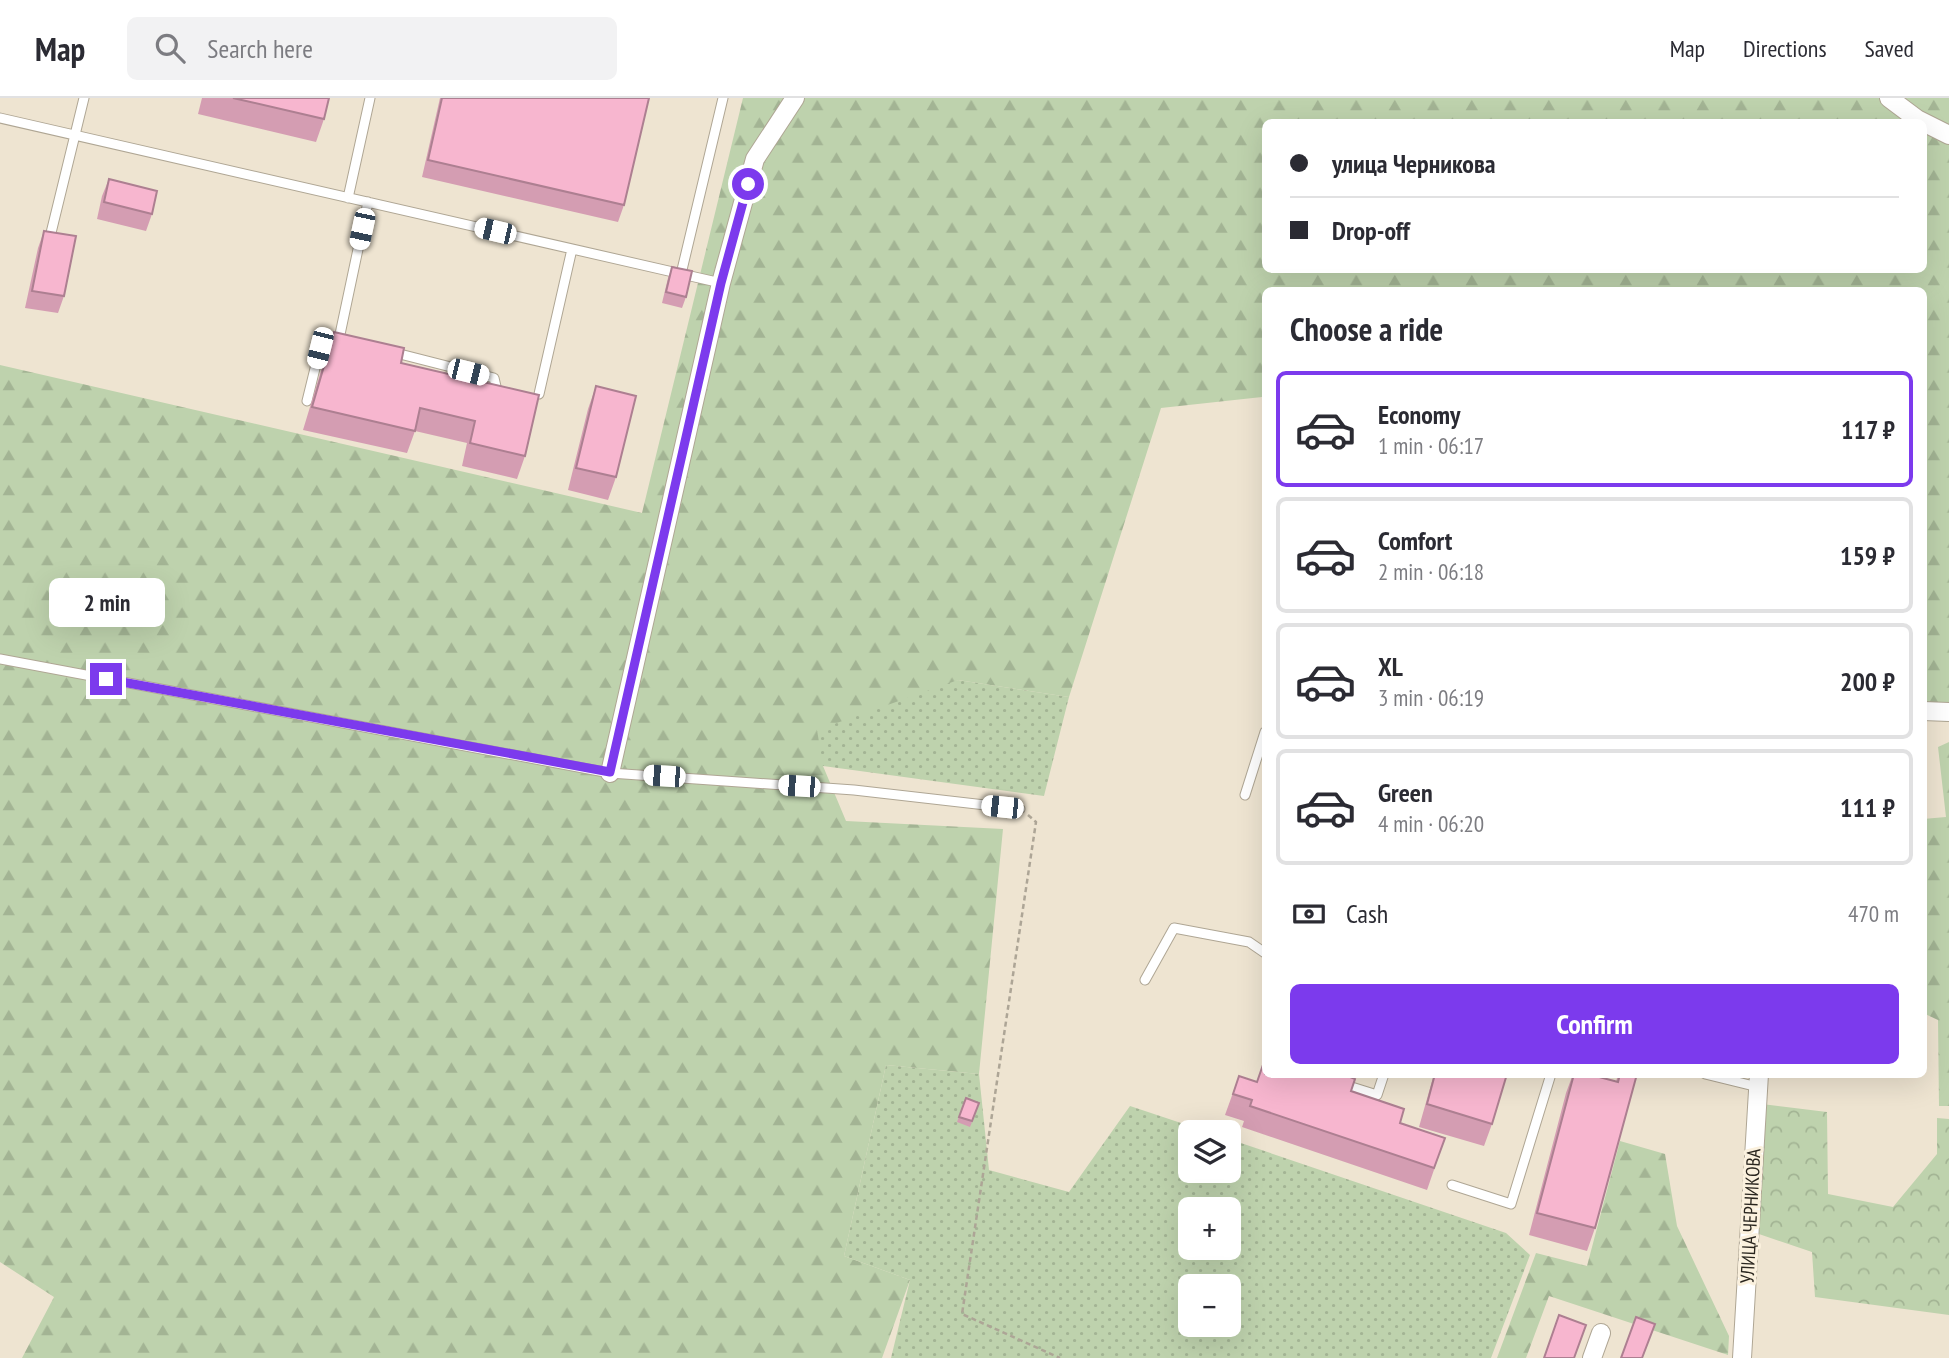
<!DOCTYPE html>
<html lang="en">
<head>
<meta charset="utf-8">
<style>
  body { margin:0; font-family:"PT Sans Narrow",sans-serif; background:#f2f2f3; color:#2b2b33; height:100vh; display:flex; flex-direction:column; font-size:26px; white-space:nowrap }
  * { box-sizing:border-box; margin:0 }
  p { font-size:23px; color:#7c7c81 }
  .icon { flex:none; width:38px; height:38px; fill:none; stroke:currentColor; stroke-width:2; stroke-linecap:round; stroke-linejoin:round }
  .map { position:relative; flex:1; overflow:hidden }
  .side { position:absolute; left:1262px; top:189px; width:665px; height:791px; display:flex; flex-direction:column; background:#fff; border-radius:10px; box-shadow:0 7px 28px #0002 }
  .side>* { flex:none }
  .top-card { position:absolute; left:1262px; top:21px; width:665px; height:154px; border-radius:10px; box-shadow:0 7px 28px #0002; display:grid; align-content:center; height:154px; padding:0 28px; background:#fff }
  .tools { position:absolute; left:1178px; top:1022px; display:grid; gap:14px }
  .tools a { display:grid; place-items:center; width:63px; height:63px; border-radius:10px; background:#fff; box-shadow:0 7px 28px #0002; font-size:35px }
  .end { position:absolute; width:32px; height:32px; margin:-16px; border:9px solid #7c3aed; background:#fff; box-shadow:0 0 0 4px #fff }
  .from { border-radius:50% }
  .bubble { position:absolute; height:49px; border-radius:10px; background:#fff; box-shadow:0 7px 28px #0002; font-size:23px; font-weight:600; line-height:49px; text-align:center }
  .car { position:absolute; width:21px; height:42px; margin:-21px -10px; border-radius:9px; box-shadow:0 0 5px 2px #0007; background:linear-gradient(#fff 24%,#345 0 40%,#fff 0 76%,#345 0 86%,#fff 0) }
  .top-card b { display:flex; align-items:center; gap:24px; height:66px; font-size:26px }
  .top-card b+b { border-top:2px solid #e1e1e2 }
  .top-card i { width:18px; height:18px; background:#2b2b33 }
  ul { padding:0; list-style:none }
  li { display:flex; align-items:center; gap:21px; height:116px; margin:0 14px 10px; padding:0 14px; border:4px solid #e1e1e2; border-radius:10px }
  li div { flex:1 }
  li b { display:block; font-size:26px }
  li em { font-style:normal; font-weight:600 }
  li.on { border-color:#7c3aed }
  li>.icon { width:63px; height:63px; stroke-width:1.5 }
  h2 { padding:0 28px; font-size:32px; line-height:84px }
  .pay { display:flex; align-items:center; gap:18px; height:77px; padding:0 28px; font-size:26px }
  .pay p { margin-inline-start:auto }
  .button { display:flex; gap:14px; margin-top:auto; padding:14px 28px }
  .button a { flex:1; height:80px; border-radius:10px; background:#7c3aed; color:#fff; font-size:28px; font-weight:600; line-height:80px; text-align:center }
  header { display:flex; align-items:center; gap:42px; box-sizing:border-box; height:98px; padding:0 35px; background:#fff; border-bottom:2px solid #e1e1e2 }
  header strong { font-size:33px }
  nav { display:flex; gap:38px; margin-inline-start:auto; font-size:24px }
  .search { width:490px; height:63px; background:#f2f2f3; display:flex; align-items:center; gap:18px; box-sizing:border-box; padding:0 24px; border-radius:10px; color:#7c7c81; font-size:26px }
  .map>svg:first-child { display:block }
  .forest { fill:url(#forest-firs); fill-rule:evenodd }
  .park { fill:url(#park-crowns) }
  .garden { fill:url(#garden-dots); fill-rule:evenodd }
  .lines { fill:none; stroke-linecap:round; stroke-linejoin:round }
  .lane-casing { stroke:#afa694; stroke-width:11 }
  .street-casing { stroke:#afa694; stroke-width:20 }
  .path { stroke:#ada596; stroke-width:2.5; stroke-dasharray:5 3.5; stroke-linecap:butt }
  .lane { stroke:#fff; stroke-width:9 }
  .street { stroke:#fff; stroke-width:18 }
  .wall { fill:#d49db2 }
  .building { fill:#f7b6cf; stroke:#ad7f91; stroke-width:2 }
  .route { stroke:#7c3aed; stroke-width:9 }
  .labels { text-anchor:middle; stroke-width:6; stroke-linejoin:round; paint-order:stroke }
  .street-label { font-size:19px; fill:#29251e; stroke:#fbf1de }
</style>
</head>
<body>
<header>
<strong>Map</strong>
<div class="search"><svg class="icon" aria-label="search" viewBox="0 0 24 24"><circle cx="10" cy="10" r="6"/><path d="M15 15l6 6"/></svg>Search here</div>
<nav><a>Map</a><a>Directions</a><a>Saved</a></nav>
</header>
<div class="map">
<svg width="1949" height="1260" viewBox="0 0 1949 1260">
  <defs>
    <pattern id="forest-firs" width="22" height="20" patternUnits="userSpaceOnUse" patternTransform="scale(1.75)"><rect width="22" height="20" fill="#bed2ad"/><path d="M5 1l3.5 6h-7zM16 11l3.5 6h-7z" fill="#a3b494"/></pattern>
    <pattern id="park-crowns" width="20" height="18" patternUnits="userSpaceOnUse" patternTransform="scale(1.75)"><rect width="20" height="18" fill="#bed2ad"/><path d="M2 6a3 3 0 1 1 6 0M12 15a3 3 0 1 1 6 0" fill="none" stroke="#a3b494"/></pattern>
    <pattern id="garden-dots" width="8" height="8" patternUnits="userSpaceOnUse" patternTransform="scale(1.75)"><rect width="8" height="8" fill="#bed2ad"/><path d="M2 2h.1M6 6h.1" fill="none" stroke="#a3b494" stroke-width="1.8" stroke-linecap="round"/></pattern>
  </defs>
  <rect width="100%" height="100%" fill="#eee4d1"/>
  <path class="forest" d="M743 0H1949V624L1923 621V192H1265V303L1262 299 1161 310 1069 599 958 582 823 668 846 723 1003 731 979 976 886 967 844 1158 910 1182 882 1260H22L54 1199 0 1164V267L642 415ZM1265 24H1923V172H1265Z
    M1949 644V1008H1939L1938 922 1923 915V721L1946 719 1938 649Z
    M1620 1043 1665 1056 1677 1128 1729 1238 1728 1257 1549 1198 1526 1260H1497L1536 1155 1587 1168Z"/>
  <path class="park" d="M1762 1006 1827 1014 1828 1096 1893 1109 1937 1056V1020L1949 1021V1217L1815 1199 1812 1154 1756 1135Z"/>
  <path class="garden" d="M958 582 1069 599 1044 698 823 668 817 632Z
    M886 967 979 976 989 1072 1069 1094 1130 1008 1208 1034H1190V1073H1228L1229 1041 1506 1135 1530 1157 1491 1260H891L910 1182 844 1158ZM1190 1111H1228V1150H1190ZM1190 1188H1228V1227H1190Z"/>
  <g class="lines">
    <g class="lane-casing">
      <path id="lane" d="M0 20 721 185
        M348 100 370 0
        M50 139 84 0
        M681 176 723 0
        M344 242 339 241 368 104
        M392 254 494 280 498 297
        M539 296 572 151
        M307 303 320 250 339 241
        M0 561 610 675 854 692 1020 711
        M1245 697 1265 634
        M1145 882 1174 830 1249 844 1265 855
        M1705 976 1758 989
        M1342 986 1377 997 1384 976
        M1452 1087 1511 1106 1551 976"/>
    </g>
    <g class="street-casing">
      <path id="street" d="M1889 0 1917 21 1949 37
        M1923 613 1949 614
        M610 675 721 185 755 61 795 0
        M1592 1260 1601 1235
        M1742 1260 1759 976"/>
    </g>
    <path class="path" d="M1028 717 1036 724 962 1216 1060 1260"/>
    <use href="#lane" class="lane"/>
    <use href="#street" class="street"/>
  </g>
  <path class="wall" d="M202 0H329L324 21 316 44 198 16Z
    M440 0H649L624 107 618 124 422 79Z
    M109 81 152 116 146 133 97 121 102 98Z
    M44 133 64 198 58 215 25 210 38 150Z
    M672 169 686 199 682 210 662 205 668 180Z
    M334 234 401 265 525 358 517 381 462 368 467 345 415 333 407 355 303 332 326 256Z
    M596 288 616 379 608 402 568 392 588 311Z
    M1434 976H1507L1492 1026 1484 1048 1419 1029Z
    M1573 976 1616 984 1618 976H1637L1595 1130 1587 1153 1529 1137 1566 995Z
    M1239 978 1257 984 1351 993 1400 1025 1445 1040 1427 1092 1242 1029 1244 1023 1225 1017Z
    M966 1000 979 1005 970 1029 957 1024Z"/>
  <path class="building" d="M233 0H329L324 21Z
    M442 0H649L624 107 428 62Z
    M109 81 157 93 152 116 104 104Z
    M44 133 76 138 64 198 32 193Z
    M672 169 692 173 686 199 666 194Z
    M334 234 404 250 401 265 539 297 525 358 470 345 475 323 420 310 415 333 312 309Z
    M596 288 636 298 616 379 576 370Z
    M1265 961V976H1343L1355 981 1351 993 1404 1011 1400 1025 1445 1040 1434 1070 1250 1008 1252 1002 1233 996 1239 978 1257 984Z
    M1435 976H1507L1492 1026 1427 1006Z
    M1574 976H1588L1618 984 1620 976H1637L1595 1130 1537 1115Z
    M966 1000 979 1005 972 1023 959 1019Z
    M1559 1217 1586 1227 1574 1260H1544Z
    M1636 1219 1655 1226 1642 1260H1621Z"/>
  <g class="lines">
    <path class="route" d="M106 581 610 674 721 185 748 86"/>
  </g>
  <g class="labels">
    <g class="street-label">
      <text transform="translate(1750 1118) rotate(-87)" y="7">УЛИЦА ЧЕРНИКОВА</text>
    </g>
  </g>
</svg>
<div class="tools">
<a><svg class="icon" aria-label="layers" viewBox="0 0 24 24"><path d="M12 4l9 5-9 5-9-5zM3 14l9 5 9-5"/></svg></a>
<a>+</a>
<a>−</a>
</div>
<i class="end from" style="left:748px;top:86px"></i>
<i class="end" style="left:106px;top:581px"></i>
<div class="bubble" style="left:49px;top:480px;width:116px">2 min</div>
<i class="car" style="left:362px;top:131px;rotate:192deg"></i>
<i class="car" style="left:495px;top:133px;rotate:283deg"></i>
<i class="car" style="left:320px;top:250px;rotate:194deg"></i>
<i class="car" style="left:468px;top:274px;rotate:104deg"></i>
<i class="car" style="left:664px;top:678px;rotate:274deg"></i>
<i class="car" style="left:799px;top:688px;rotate:274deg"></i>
<i class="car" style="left:1002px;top:709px;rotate:276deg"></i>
<div class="top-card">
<b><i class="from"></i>улица Черникова</b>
<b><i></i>Drop-off</b>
</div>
<section class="side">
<h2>Choose a ride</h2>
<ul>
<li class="on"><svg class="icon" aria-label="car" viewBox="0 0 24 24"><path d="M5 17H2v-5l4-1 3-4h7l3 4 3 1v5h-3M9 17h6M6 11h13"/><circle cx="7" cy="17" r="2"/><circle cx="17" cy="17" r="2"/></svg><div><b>Economy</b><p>1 min · 06:17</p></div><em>117 ₽</em></li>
<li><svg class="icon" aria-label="car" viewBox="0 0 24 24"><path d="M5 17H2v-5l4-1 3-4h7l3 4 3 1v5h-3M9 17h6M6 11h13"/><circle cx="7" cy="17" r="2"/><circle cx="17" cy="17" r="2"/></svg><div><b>Comfort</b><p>2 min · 06:18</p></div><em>159 ₽</em></li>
<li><svg class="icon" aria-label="car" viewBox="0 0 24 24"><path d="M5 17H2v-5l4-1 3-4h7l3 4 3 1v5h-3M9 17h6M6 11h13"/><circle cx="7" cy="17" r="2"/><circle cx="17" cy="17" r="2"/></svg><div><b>XL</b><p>3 min · 06:19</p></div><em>200 ₽</em></li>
<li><svg class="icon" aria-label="car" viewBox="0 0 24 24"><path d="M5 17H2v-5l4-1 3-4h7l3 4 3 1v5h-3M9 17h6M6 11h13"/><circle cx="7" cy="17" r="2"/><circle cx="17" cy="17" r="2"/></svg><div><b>Green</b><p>4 min · 06:20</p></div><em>111 ₽</em></li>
</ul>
<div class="pay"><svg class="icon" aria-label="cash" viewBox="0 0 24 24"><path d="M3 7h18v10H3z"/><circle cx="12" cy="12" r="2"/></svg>Cash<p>470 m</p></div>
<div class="button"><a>Confirm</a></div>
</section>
</div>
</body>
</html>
